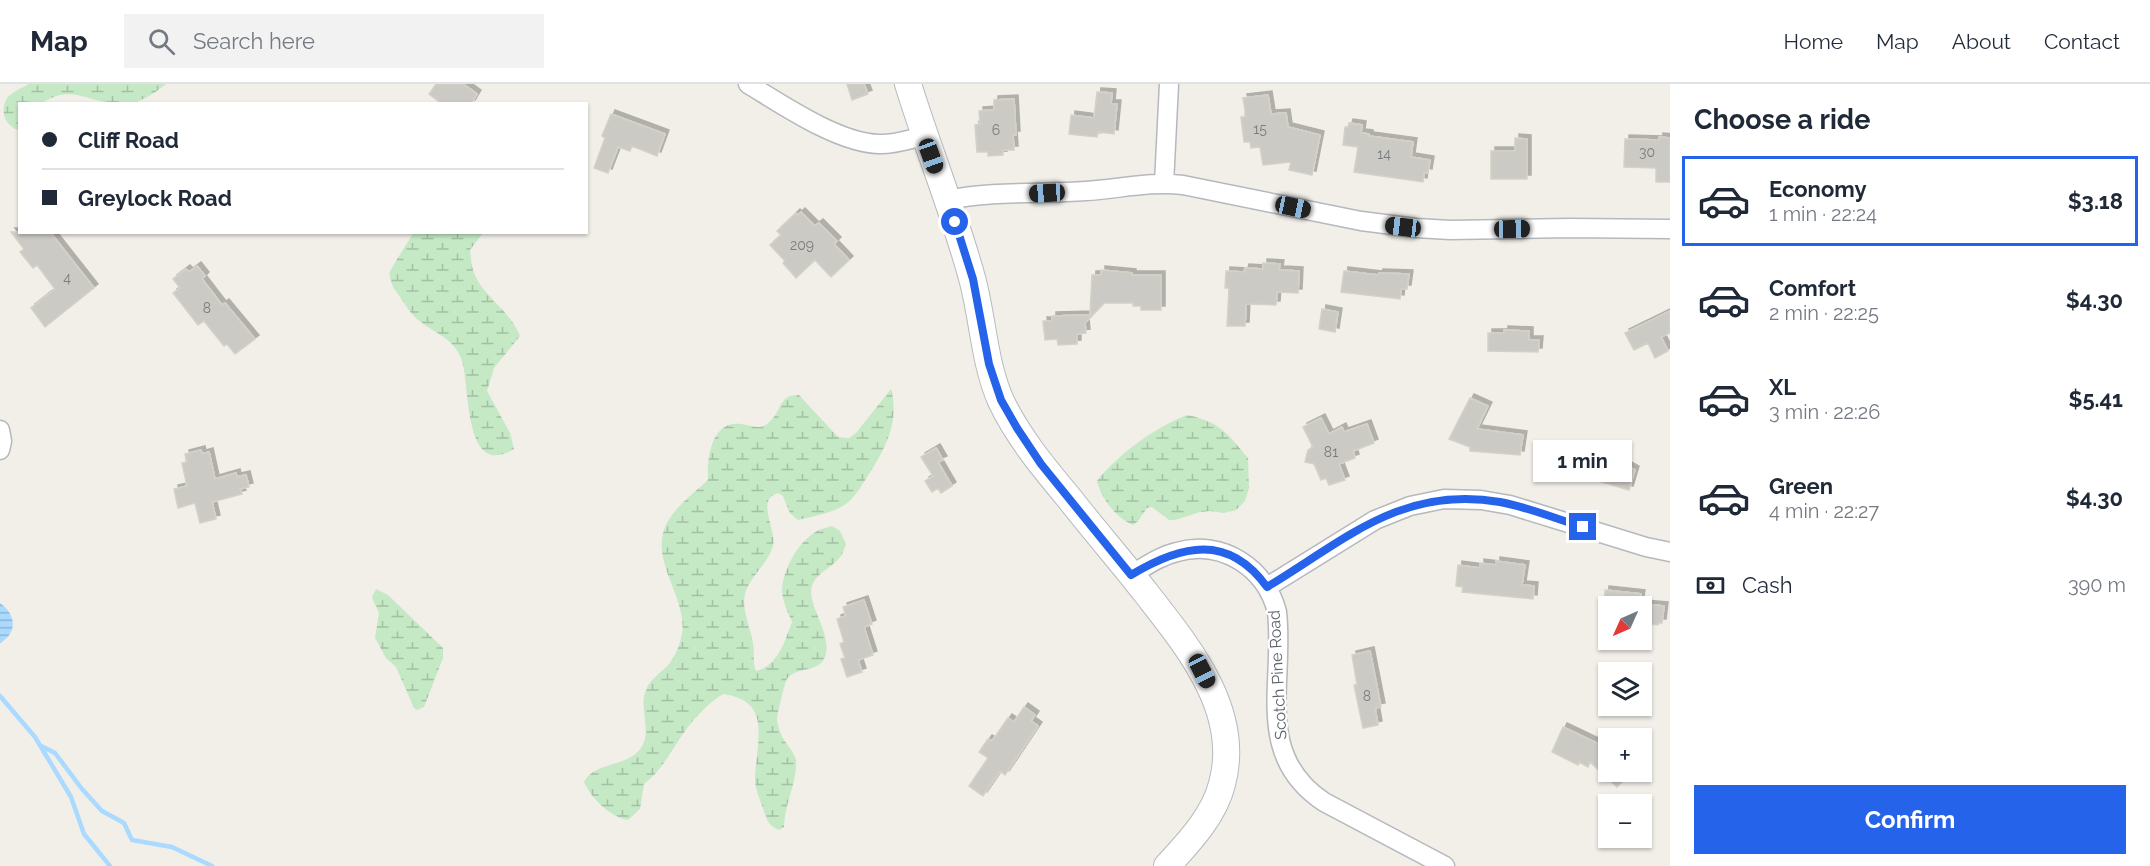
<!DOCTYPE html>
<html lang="en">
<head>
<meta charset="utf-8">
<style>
  body { margin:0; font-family:Raleway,sans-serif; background:#f2f2f3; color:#1f2937; height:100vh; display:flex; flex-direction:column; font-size:22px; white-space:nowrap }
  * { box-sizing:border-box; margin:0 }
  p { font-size:20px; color:#747a83 }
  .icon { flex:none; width:33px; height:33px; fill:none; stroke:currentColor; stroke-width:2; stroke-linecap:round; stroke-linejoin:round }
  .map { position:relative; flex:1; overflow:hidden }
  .panel { display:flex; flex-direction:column; background:#fff; width:480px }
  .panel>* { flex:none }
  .top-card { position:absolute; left:18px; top:18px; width:570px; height:132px; border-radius:0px; box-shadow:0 2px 4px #0004; display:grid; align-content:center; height:132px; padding:0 24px; background:#fff }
  .needle { width:39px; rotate:225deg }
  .fabs { position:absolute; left:1598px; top:512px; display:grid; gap:12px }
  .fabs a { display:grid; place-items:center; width:54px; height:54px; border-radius:0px; background:#fff; box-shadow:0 2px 4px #0004; font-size:30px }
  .end { position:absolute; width:27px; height:27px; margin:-14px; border:8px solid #2563eb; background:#fff; box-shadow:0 0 0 3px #fff }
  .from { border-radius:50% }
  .bubble { position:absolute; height:42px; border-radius:0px; background:#fff; box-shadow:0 2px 4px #0004; font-size:20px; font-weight:700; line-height:42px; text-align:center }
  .car { position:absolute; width:18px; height:36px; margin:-18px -9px; border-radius:8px; box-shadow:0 0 4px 2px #0007; background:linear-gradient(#222 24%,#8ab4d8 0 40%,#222 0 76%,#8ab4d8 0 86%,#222 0) }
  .top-card b { display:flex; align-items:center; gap:21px; height:57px; font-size:22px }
  .top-card b+b { border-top:2px solid #e0e1e3 }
  .top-card i { width:15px; height:15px; background:#1f2937 }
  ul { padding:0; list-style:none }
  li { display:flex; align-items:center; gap:18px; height:90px; margin:0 12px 9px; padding:0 12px; border:3px solid transparent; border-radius:0px }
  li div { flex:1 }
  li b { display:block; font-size:22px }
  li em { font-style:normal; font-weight:700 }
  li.selected { border-color:#2563eb }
  li>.icon { width:54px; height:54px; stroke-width:1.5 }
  h2 { padding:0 24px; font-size:27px; line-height:72px }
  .pay { display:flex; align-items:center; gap:15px; height:66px; padding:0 24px; font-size:22px }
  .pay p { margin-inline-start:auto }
  .primary-button { display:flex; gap:12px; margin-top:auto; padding:12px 24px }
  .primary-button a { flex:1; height:69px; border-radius:0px; background:#2563eb; color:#fff; font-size:24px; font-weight:700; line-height:69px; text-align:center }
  header { display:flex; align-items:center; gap:36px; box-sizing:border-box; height:84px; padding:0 30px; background:#fff; border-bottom:2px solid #e0e1e3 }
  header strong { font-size:28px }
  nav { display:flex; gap:33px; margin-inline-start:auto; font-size:21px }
  .search { width:420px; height:54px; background:#f2f2f3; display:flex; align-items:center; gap:15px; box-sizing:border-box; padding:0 21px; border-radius:0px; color:#747a83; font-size:22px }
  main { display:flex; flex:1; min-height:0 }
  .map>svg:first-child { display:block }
  .wetland { fill:url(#wetland-marsh) }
  .water { fill:url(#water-rules) }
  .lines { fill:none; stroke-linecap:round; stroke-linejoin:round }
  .stream { stroke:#aadaff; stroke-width:4.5 }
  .building { fill:#cccac5; stroke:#d6d1c6; stroke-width:1.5; filter:url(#shadow) }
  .street-casing { stroke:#b5b8bc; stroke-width:21 }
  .secondary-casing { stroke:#b6babf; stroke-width:28 }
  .street { stroke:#fff; stroke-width:18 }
  .secondary { stroke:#fff; stroke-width:26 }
  .route { stroke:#2563eb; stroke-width:8 }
  .labels { text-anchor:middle; stroke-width:4.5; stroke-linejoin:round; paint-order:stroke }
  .number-label { font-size:14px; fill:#7a7d7f }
  .street-label { font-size:16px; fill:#5f6368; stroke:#fff }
</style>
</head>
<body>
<header>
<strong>Map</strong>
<div class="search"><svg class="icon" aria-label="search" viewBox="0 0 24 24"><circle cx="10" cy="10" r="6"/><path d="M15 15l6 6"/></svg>Search here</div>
<nav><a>Home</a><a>Map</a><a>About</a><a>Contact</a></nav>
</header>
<main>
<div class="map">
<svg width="1670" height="782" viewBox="0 0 1670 782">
  <defs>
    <pattern id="wetland-marsh" width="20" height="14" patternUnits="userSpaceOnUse" patternTransform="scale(1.5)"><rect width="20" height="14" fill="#c5e8c5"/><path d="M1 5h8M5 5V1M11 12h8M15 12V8" fill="none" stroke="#a3c0a4"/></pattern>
    <pattern id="water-rules" width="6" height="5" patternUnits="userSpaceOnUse" patternTransform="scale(1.5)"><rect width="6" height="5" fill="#aadaff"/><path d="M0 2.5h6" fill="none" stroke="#8eb4d2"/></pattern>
    <filter id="shadow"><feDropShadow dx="4" dy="-4" stdDeviation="0" flood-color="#0004"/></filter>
  </defs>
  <rect width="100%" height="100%" fill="#f1efe8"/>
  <path class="wetland" d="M29 0H166C153 11 137 21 119 20 86 17 70 0 42 19L20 20 18 46C4 41 0 26 7 14 12 8 22 4 29 0Z
    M414 148 483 149 470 166C471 173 471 180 473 186 480 210 510 226 520 252L494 284 487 307 510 349 514 365C462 397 471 299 461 274 453 254 436 250 421 238 412 232 406 222 400 213 397 208 392 203 391 197 390 194 389 191 390 188 391 184 410 155 414 148Z
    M891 305C900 338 885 366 867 393 862 401 855 413 847 419 835 429 813 432 798 436L790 429 783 412 778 409C755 415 777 446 773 462 768 480 750 492 745 510 741 526 751 544 753 560 755 569 752 578 756 587 778 582 785 557 792 538 788 528 782 517 782 506 783 486 797 460 814 449 819 445 826 444 832 442L840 447 846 460C844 465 843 470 840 473 832 484 816 489 812 502 806 521 833 549 825 573 819 589 797 582 787 595 784 601 778 627 777 635 777 641 781 651 784 656 788 662 795 670 796 676 798 696 784 721 784 743L779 746C768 742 766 734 763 724 760 716 756 706 755 697 755 660 775 617 723 610 710 618 697 631 688 643 673 662 664 685 644 700L640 725 628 736C610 733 591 714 584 698 595 677 627 684 641 664 653 646 638 625 646 606 650 595 662 588 670 579 674 573 678 565 680 558 694 518 646 478 667 439 676 422 694 409 708 396 707 374 711 336 741 340 750 341 758 346 767 340 782 329 778 310 799 311L838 353 849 354 856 349Z
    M1187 331C1220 338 1227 349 1248 374L1249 404 1245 417 1236 426 1224 429 1210 427 1200 428 1175 436H1169L1152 423 1147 424 1138 437 1133 441C1116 434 1101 414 1097 397 1118 370 1156 343 1187 331Z
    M376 505 388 511 443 564V574L424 623 417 626 414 624 396 583 386 574 375 554 379 529 372 514Z"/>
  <path class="water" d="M0 519C16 530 18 549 0 559Z"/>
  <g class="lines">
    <path class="stream" d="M0 612 35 653 71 713 84 750 110 782
      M41 662 55 669 82 705 102 727 124 739 132 756 172 763 212 782"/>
  </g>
  <path class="building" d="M436 0H463L477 10 471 20H442L429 10Z
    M847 0H864L868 10 852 16Z
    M1097 8 1112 9 1111 20H1117L1114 50 1098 48 1097 53 1069 50 1071 31 1094 34Z
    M1268 11 1271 30 1286 29 1288 43 1320 51 1312 91 1289 86 1291 78 1263 81 1260 63 1251 64 1250 58H1244L1241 33H1246L1243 14Z
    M1014 15 1016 51H1013L1014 66H1003V71L988 72V68H977L975 41 980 40 979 27 994 26V16Z
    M611 30 665 50 657 72 632 62 630 67 618 63 608 89 594 84 605 54 602 52Z
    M1349 39 1362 41 1361 49 1369 50V52L1413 58 1411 73 1430 76 1428 89 1424 88 1423 98 1354 88 1358 63 1343 61 1345 43H1348Z
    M1659 53 1670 54V98H1656V84L1624 83 1625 55 1659 56Z
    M1515 54 1527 55V95H1491V67H1515Z
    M801 128 815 142 819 139 837 157 834 160 849 176 831 193 815 176 796 194 783 179 785 177 770 161 781 151 777 147 796 129 798 131Z
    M11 148H50L94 204 45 243 31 224 55 205 37 181 33 184 20 168 24 165Z
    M1263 179 1280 180 1279 186 1299 187 1298 209 1277 208 1276 221 1246 220 1245 242H1227L1229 204H1225L1226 187 1244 188 1245 184 1263 185Z
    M197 182 205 192 202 195 222 221 225 219 255 255 235 270 227 260 224 262 204 237 198 241 173 209 180 204 173 195 186 185 189 188Z
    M1101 186 1132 189V191H1161V226H1141V222H1133V219H1104L1085 239 1086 249 1077 250V260L1058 261 1057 255 1045 256 1043 237H1052V232L1090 231 1092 191H1101Z
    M1344 187 1378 191 1379 189 1409 190 1407 205H1401L1400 215 1341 208Z
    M1322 225 1338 228 1335 248 1319 245Z
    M1670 227V249L1661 253 1668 267 1655 274 1648 259 1634 266 1625 249Z
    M1504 246 1529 247V256H1539L1538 268 1488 267V249H1504Z
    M1470 314 1488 322 1477 345 1523 351 1520 371 1470 367V363L1449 355Z
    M1321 334 1329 350 1342 343 1344 348 1367 340 1374 359 1353 367 1355 374 1339 380 1345 396 1329 401 1326 394 1321 396 1314 380 1305 378 1308 366 1313 363 1303 343Z
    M1608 361 1624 366 1620 378 1635 386 1629 406 1592 395 1593 392 1576 387 1583 363 1592 366V364L1606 368Z
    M936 364 943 376 938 378 952 402 941 409 938 404 932 408 925 397 933 392 921 373Z
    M201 366 202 370 209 368 215 395 236 389 237 393 246 391 249 403 240 405 242 410 212 418 216 435 200 439 195 419 178 424 174 405 187 402 182 379 187 378 185 370Z
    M1496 477 1525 481 1522 501 1534 502 1533 515 1462 508 1463 503 1456 502 1458 481 1480 484V479L1496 481Z
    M1605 506 1641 510 1639 522H1604Z
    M864 516 872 540 864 543 873 571 858 576 862 588 847 593 841 575 845 574 840 560 844 558 837 535 846 532 843 523Z
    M1641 520 1664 522 1662 539H1659L1658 541 1641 539Z
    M1370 567 1381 623 1375 624 1378 641 1363 644 1354 601H1357L1352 571Z
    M1024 623 1035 631 1031 637 1038 642 1005 691 1000 687 983 712 969 702 988 674 979 668 988 655 992 657 1008 634 1014 638Z
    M1563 643 1599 660 1608 669V687H1632L1617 703 1590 678 1588 683 1579 678 1578 681 1552 668Z"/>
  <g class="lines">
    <g class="street-casing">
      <path id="street" d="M748 0C783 21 838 59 879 60 894 61 910 55 924 52
        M1164 100 1169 0
        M947 116C992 107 1040 110 1086 107 1118 105 1152 97 1183 101L1361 137 1416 144 1450 146 1571 144 1670 145
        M0 346 2 357 0 366
        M1131 491C1146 482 1160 472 1177 468 1222 455 1266 484 1277 528 1285 598 1253 671 1324 718L1445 782
        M1267 503 1375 436 1410 422 1444 415 1481 416 1510 421 1646 463 1670 468"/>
    </g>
    <g class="secondary-casing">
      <path id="secondary" d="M908 0C928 65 954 128 972 194 983 234 984 279 1001 317 1018 353 1044 384 1069 414 1094 446 1121 477 1146 509 1188 563 1242 627 1222 700 1214 732 1189 758 1167 782"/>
    </g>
    <use href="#street" class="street"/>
    <use href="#secondary" class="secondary"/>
  </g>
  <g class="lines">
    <path class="route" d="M955 138 973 195 989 280 1001 316 1017 344 1041 380 1131 491C1181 461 1228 449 1267 503 1345 456 1402 401 1500 418 1528 423 1556 435 1583 443"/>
  </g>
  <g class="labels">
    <g class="number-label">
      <text x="1260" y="50">15</text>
      <text x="996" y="51">6</text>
      <text x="1647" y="73">30</text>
      <text x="1384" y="75">14</text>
      <text x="802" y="166">209</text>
      <text x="67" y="199">4</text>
      <text x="207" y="229">8</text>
      <text x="1331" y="373">81</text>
      <text x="1367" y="617">8</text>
    </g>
    <g class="street-label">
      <text transform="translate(1277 591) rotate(-93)" y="6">Scotch Pine Road</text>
    </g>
  </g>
</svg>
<div class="fabs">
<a><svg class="needle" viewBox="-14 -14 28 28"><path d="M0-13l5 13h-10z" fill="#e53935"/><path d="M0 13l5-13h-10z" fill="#747a83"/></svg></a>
<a><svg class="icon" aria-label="layers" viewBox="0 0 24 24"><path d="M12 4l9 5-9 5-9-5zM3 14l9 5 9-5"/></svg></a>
<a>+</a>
<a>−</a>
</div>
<i class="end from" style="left:955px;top:138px"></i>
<i class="end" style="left:1583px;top:443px"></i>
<div class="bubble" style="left:1533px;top:356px;width:99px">1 min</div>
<i class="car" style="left:931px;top:72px;rotate:160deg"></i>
<i class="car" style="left:1047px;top:109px;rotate:267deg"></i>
<i class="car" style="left:1293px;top:123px;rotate:102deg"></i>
<i class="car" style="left:1403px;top:143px;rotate:277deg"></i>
<i class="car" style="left:1512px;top:145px;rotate:89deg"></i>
<i class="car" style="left:1202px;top:587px;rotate:153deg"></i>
<div class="top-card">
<b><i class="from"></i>Cliff Road</b>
<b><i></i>Greylock Road</b>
</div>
</div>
<section class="panel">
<h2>Choose a ride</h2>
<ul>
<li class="selected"><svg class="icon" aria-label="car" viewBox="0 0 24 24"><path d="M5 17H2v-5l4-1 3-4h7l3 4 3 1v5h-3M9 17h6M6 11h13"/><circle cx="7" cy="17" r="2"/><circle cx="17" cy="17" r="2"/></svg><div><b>Economy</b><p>1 min · 22:24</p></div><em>$3.18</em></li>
<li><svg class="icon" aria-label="car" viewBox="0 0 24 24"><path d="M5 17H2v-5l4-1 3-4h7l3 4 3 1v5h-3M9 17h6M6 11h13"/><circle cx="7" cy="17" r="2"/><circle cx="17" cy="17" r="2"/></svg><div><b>Comfort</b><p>2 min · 22:25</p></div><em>$4.30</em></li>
<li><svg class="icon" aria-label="car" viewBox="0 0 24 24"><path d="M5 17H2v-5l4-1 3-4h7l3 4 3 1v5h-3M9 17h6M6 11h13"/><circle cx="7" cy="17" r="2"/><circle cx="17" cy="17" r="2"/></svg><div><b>XL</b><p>3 min · 22:26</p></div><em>$5.41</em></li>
<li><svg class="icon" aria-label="car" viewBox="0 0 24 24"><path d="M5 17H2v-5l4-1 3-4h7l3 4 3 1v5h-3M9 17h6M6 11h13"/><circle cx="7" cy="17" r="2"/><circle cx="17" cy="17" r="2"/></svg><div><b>Green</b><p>4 min · 22:27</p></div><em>$4.30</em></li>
</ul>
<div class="pay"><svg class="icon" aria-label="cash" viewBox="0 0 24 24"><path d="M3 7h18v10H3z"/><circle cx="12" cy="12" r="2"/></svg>Cash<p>390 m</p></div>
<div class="primary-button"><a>Confirm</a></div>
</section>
</main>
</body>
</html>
